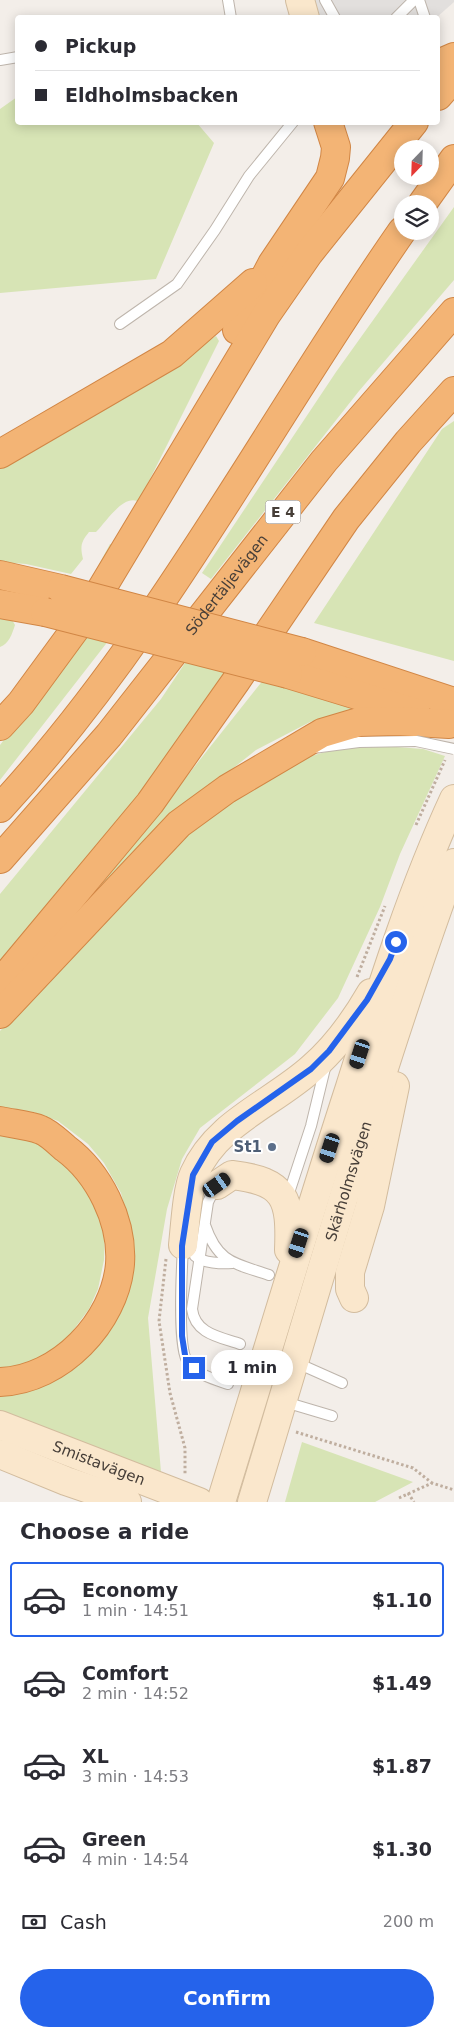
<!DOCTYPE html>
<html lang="en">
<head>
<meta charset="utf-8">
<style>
  body { margin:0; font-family:"DejaVu Sans",sans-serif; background:#f7f7f7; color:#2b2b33; height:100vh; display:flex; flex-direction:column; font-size:19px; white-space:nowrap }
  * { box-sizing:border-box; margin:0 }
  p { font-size:16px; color:#7c7c81 }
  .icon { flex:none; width:28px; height:28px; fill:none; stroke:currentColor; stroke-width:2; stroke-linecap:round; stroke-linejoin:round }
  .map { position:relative; height:1502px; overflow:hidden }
  .drawer { display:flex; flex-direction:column; background:#fff; flex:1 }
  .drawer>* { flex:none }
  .top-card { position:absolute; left:15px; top:15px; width:425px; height:110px; border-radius:5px; box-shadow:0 2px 12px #0003; display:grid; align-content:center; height:110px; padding:0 20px; background:#fff }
  .needle { width:32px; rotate:203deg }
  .fabs { position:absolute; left:394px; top:140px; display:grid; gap:10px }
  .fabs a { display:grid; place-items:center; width:45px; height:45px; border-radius:50%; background:#fff; box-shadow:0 2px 12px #0003; font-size:25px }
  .end { position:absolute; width:22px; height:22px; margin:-11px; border:6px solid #2563eb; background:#fff; box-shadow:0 0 0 2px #fff }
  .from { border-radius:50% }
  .bubble { position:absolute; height:35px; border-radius:18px; background:#fff; box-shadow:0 2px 12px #0003; font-size:16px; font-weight:700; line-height:35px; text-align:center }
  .car { position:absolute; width:15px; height:30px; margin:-15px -8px; border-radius:6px; box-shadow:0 0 4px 1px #0007; background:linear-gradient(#222 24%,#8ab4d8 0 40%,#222 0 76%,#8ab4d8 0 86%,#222 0) }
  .top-card b { display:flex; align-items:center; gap:18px; height:48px; font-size:19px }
  .top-card b+b { border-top:1px solid #e1e1e2 }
  .top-card i { width:12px; height:12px; background:#2b2b33 }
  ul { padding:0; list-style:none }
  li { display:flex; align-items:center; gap:15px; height:75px; margin:0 10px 8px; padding:0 10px; border:2px solid transparent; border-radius:5px }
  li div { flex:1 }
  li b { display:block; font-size:19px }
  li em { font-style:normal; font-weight:700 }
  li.selected { border-color:#2563eb }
  li>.icon { width:45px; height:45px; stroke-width:1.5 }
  h2 { padding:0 20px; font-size:22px; line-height:60px }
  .pay { display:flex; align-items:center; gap:12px; height:55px; padding:0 20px; font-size:19px }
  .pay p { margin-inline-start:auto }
  .cta { display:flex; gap:10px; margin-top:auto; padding:10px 20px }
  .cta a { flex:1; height:58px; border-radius:30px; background:#2563eb; color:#fff; font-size:20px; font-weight:700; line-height:58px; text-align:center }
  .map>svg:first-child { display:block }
  .green { fill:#d7e4b5 }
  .parking { fill:#e2dfdd }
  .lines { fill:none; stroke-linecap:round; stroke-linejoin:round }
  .lane-casing { stroke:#beb5ac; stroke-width:12 }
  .secondary-casing { stroke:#d2bc9e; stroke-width:30 }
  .highway-casing { stroke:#d18645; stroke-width:30 }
  .path { stroke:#bfae9f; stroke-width:3; stroke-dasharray:2.5 2.5; stroke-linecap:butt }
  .lane { stroke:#fff; stroke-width:10 }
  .secondary { stroke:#fae7cc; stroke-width:28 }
  .highway { stroke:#f3b475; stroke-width:28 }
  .lane-bridge-casing { stroke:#beb5ac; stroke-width:12; stroke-linecap:butt }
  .highway-bridge-casing { stroke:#d18645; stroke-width:30; stroke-linecap:butt }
  .lane-bridge { stroke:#fff; stroke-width:10 }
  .highway-bridge { stroke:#f3b475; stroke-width:28 }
  .route { stroke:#2563eb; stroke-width:6 }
  .service-dot { fill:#5c6f8a; stroke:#fff; stroke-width:2 }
  .labels { text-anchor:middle; stroke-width:4; stroke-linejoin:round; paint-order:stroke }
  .shield { fill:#fff; stroke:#7e7874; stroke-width:1 }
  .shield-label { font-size:14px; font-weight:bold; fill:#463e38 }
  .street-label { font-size:15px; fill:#463e38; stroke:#fff }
  .service-label { font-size:15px; font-weight:bold; fill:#4e5e75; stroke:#fff; text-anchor:end }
</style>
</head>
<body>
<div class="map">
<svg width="454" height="1502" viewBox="0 0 454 1502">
  <rect width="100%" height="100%" fill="#f3eee9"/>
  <path class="green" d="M17 97 18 122 197 123 214 143 156 279 0 293V109Z
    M454 207V280L359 391 211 579 202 573 336 372Z
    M216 336 219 341 99 581 91 579 110 544 115 545 137 501C122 496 106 522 96 532H89C81 542 80 546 83 559L71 574 26 564 0 562V465Z
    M454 421V661L314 623 442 429Z
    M0 617 11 618 15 625C12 634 9 644 0 647Z
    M85 634 109 640 0 780V745Z
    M187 660 229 670 208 710 0 972V894L161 699Z
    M264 679 355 706V709L310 722 256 750 207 789 41 955 99 887Z
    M371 745 423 749 445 756 400 854 380 907 338 998 295 1054 200 1128 182 1159 167 1209 148 1318 161 1472 47 1434 0 1414V1395L66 1371 129 1224 121 1193 104 1163 88 1144 58 1121 33 1112 0 1109V1031L200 818 307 757 344 747Z
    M0 1134 27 1138 64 1155 99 1205 105 1232 104 1260 98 1289 89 1309 69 1336 49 1353 33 1362 0 1371Z
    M302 1442 413 1482 375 1502H285Z"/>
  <path class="parking" d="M309 0H454V2L437 17 315 18Z"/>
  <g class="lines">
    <g class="lane-casing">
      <path id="lane" d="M228 0 231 18
        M325 0 335 18
        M419 0 425 18
        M396 18 414 0
        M0 60 18 57
        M120 324 177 284 215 230 249 176 293 122
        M313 748 359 742 416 741
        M216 1186 208 1202 192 1309C195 1334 220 1337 240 1344
        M287 1199 311 1126 326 1064
        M205 1225C218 1263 234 1263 269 1275
        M183 1246C182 1266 177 1350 188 1362 198 1375 213 1379 228 1384
        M195 1256C203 1263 222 1264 232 1263
        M306 1367 342 1383
        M295 1405 332 1416"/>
    </g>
    <g class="secondary-casing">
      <g id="secondary">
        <path d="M300 0 305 18"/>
        <path d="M217 1185 232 1175C286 1181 291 1199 289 1250"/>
        <path d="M183 1245C185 1227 187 1189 194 1174 217 1122 272 1104 312 1068 335 1048 356 1019 371 993"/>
        <path d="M354 1298 350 1289V1272L370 1206 395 1086"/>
        <path id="s1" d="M0 1425 199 1502"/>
        <path d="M0 1454 66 1481 127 1502"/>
        <path d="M221 1502C264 1363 305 1225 350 1087 381 989 411 892 454 799"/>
        <path id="s2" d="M252 1502C317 1289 377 1073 454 863"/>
      </g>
    </g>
    <g class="highway-casing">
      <g id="highway">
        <path d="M438 64 454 57"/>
        <path d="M438 96 454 78"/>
        <path d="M422 204 454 159"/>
        <path d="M237 330 272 264 330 178 335 158 336 147 328 122"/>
        <path d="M0 454 172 354 253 283"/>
        <path d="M0 575 61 589"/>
        <path d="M0 604 45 612"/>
        <path d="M302 652 454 702"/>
        <path d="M288 674 416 713"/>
        <path d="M0 726 21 703 87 613 266 315 309 253 414 122"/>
        <path d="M0 808C160 635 268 423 402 231"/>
        <path id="s3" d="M0 859 109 735 324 461 454 312"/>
        <path d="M0 983 150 803 236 681 346 519 408 442 454 391"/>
        <path d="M0 1014 179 824 227 789 322 733 359 722 397 721 449 724"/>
        <path d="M0 1121C13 1124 29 1125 41 1130 49 1133 58 1142 65 1148 99 1173 123 1221 120 1264 115 1322 60 1380 0 1382"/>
      </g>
    </g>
    <path class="path" d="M416 825 445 760
      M357 977 385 906
      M166 1259 159 1321 170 1393 185 1448V1475
      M296 1432 413 1468 432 1483
      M408 1493 414 1502
      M399 1498 432 1483 454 1490"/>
    <use href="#lane" class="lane"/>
    <use href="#secondary" class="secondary"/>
    <use href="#highway" class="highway"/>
    <g class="lane-bridge-casing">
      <path id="lane-bridge" d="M416 741 454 749"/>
    </g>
    <g class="highway-bridge-casing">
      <path id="highway-bridge" d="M61 589 302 652
        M45 612 288 674"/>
    </g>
    <use href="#lane-bridge" class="lane-bridge"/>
    <use href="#highway-bridge" class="highway-bridge"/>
  </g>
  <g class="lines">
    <path class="route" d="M194 1368 186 1361 182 1336V1246L193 1175 212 1142 237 1121 311 1069 329 1051 367 1000 390 959 396 942"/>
  </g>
  <circle class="service-dot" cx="272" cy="1147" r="5"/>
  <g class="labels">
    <rect class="shield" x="265.5" y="500.5" width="35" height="23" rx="4"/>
    <g class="shield-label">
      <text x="283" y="517">E 4</text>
    </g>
    <g class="street-label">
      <text dy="5" stroke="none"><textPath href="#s3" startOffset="356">Södertäljevägen</textPath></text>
      <text dy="5" stroke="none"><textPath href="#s2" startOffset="335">Skärholmsvägen</textPath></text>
      <text dy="5" stroke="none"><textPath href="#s1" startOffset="106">Smistavägen</textPath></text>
    </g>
    <g class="service-label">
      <text x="262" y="1152">St1</text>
    </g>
  </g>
</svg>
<div class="fabs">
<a><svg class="needle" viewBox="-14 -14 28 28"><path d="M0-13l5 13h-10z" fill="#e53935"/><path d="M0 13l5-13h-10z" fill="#7c7c81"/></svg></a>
<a><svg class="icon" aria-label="layers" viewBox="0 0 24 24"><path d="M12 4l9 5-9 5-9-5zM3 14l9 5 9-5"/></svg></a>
</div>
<i class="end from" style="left:396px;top:942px"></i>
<i class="end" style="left:194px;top:1368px"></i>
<div class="bubble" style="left:211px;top:1350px;width:82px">1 min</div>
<i class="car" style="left:360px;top:1054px;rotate:198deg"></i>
<i class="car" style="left:330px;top:1148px;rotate:198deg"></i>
<i class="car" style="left:217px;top:1185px;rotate:55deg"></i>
<i class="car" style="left:299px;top:1243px;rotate:198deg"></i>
<div class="top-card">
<b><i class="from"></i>Pickup</b>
<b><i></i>Eldholmsbacken</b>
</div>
</div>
<section class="drawer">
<h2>Choose a ride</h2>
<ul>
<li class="selected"><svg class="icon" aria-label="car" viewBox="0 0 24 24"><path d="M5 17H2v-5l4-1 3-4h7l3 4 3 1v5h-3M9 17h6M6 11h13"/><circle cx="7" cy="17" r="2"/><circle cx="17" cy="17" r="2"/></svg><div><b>Economy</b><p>1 min · 14:51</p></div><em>$1.10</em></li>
<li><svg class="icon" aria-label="car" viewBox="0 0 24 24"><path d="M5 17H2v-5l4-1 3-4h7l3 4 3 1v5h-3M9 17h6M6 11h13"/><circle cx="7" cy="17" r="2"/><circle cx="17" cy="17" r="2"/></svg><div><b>Comfort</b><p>2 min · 14:52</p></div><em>$1.49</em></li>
<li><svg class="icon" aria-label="car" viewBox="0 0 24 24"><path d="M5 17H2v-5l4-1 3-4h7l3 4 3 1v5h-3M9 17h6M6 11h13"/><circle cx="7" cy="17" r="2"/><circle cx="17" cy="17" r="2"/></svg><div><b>XL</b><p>3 min · 14:53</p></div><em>$1.87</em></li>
<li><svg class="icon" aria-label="car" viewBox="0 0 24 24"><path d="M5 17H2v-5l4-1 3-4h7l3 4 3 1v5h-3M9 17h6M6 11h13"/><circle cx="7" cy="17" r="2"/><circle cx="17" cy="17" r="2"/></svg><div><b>Green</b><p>4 min · 14:54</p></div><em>$1.30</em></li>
</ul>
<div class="pay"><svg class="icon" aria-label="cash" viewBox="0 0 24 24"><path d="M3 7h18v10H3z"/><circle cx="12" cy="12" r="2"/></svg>Cash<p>200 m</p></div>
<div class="cta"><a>Confirm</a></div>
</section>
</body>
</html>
